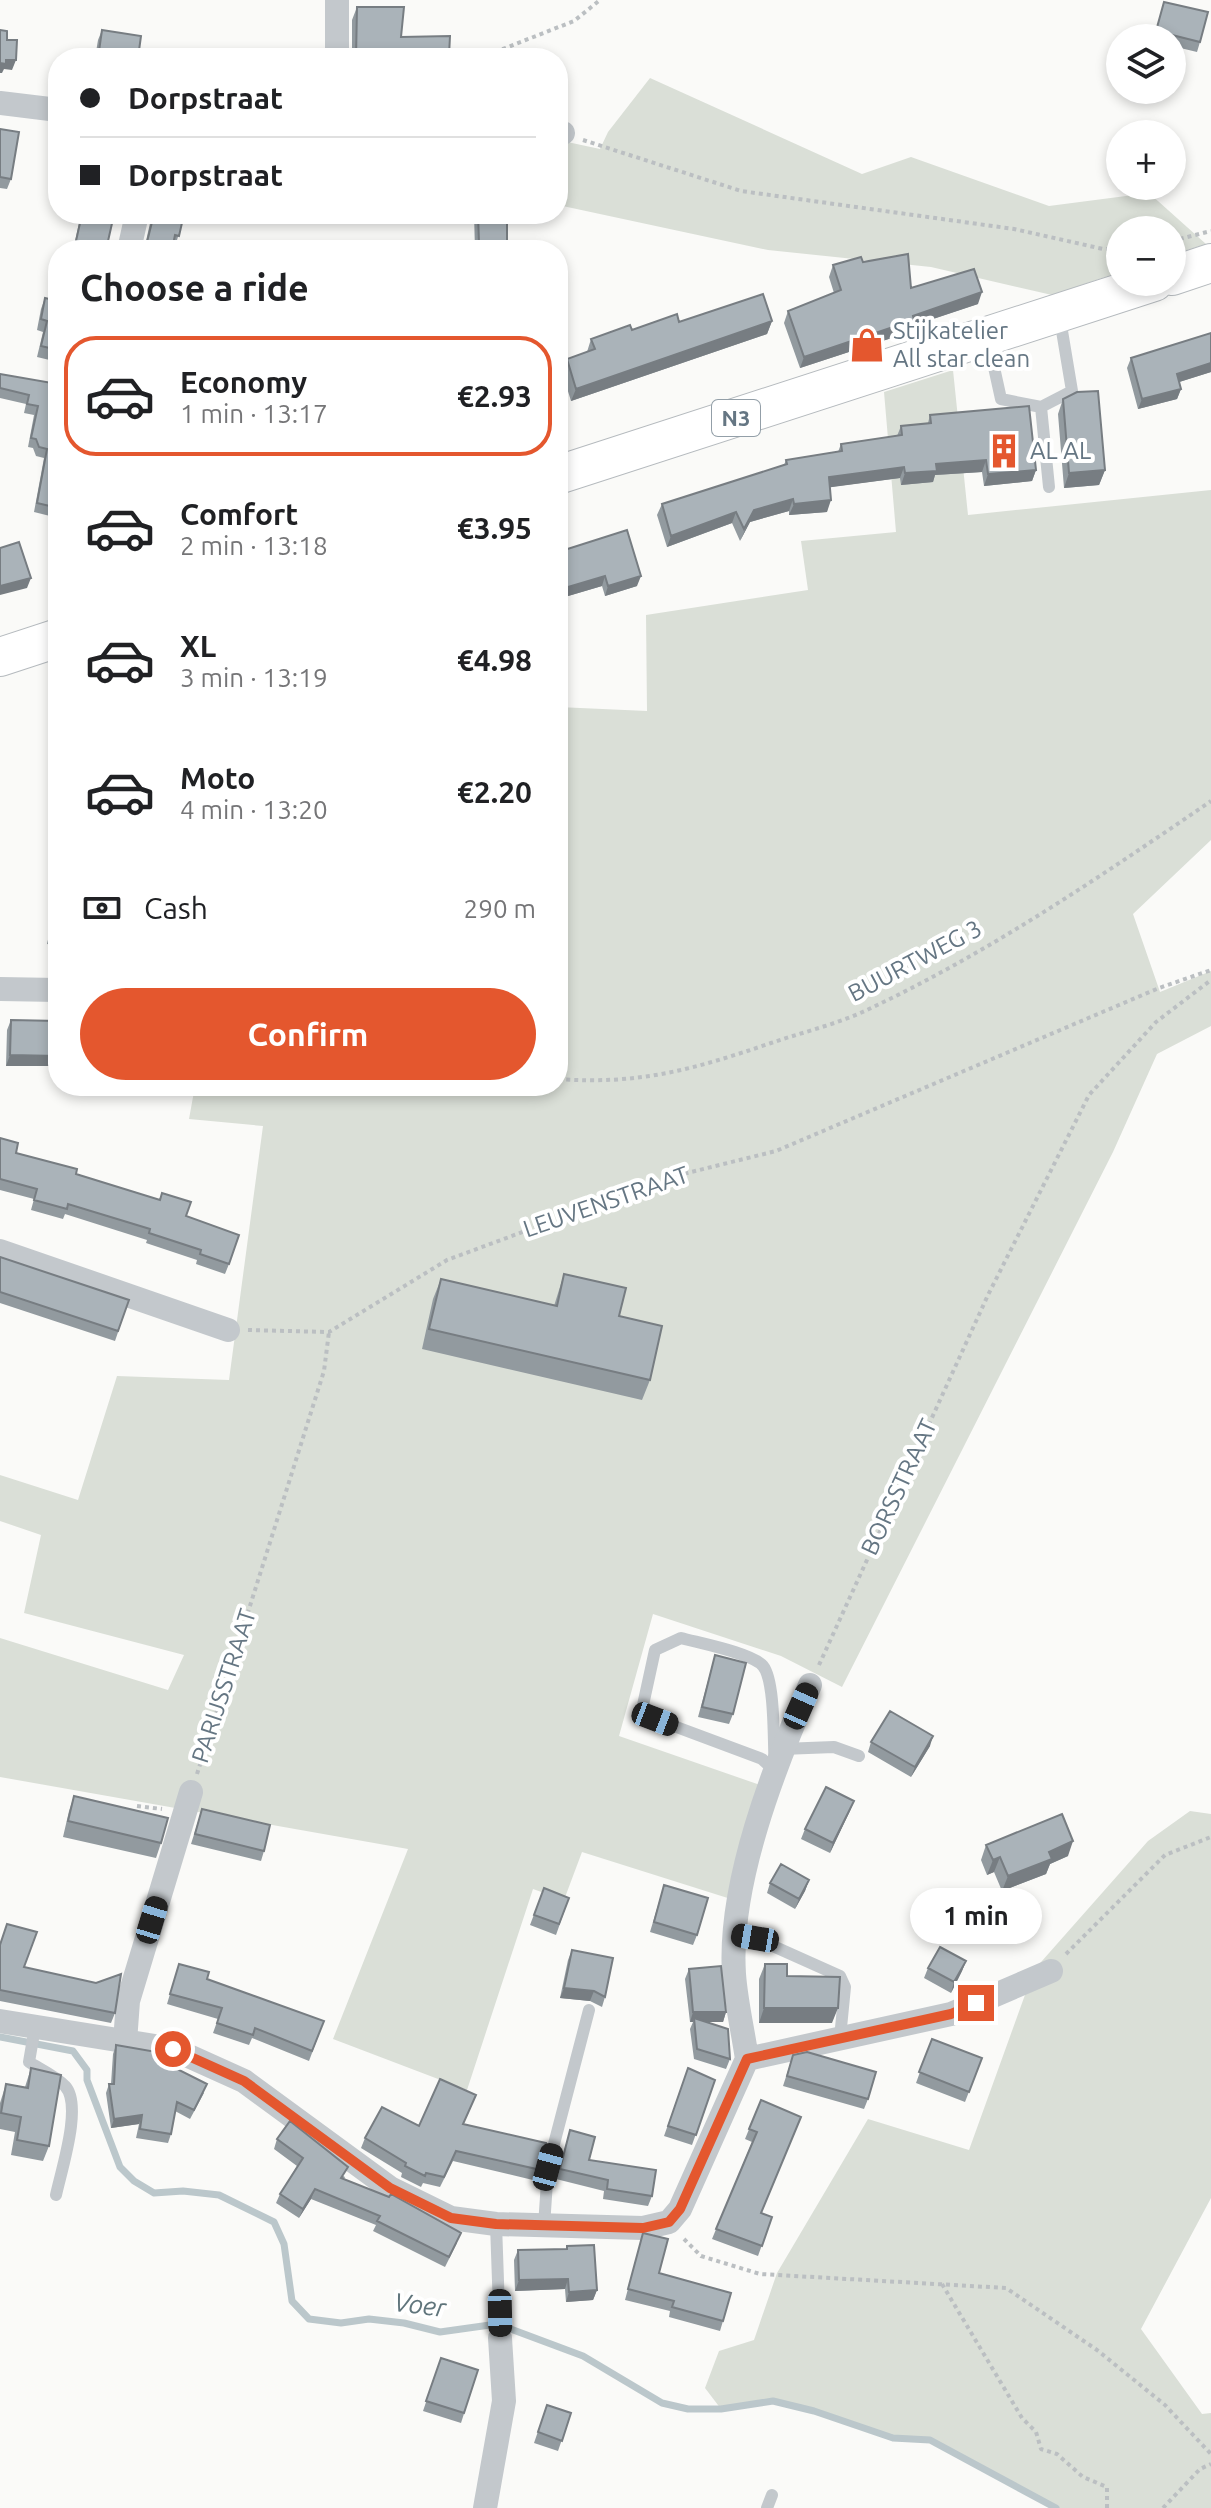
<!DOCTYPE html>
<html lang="en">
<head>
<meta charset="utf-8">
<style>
  body { margin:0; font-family:Ubuntu,sans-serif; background:#f2f2f2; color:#202124; height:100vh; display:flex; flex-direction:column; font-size:30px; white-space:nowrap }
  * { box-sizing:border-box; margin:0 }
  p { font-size:26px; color:#757577 }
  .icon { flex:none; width:44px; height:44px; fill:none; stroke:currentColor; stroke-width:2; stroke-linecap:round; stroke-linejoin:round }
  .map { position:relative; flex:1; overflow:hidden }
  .details { position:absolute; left:48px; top:240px; width:520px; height:856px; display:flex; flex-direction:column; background:#fff; border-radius:32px; box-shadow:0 4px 12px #0003 }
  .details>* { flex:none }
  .guide { position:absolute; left:48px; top:48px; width:520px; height:176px; border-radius:32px; box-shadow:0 4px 12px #0003; display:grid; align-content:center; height:176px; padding:0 32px; background:#fff }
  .controls { position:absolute; left:1106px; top:24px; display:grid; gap:16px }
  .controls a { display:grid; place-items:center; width:80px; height:80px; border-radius:50%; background:#fff; box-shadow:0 4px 12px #0003; font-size:40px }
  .end { position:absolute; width:36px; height:36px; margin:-18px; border:10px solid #e4572e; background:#fff; box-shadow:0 0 0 4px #fff }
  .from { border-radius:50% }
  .bubble { position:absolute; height:56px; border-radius:28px; background:#fff; box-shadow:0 4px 12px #0003; font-size:26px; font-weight:700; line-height:56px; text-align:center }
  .car { position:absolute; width:24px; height:48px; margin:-24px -12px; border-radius:10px; box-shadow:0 0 6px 2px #0007; background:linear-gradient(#222 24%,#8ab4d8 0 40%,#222 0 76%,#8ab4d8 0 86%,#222 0) }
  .guide b { display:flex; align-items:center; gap:28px; height:76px; font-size:30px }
  .guide b+b { border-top:2px solid #e0e0e0 }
  .guide i { width:20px; height:20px; background:#202124 }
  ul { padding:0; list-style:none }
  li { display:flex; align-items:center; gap:24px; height:120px; margin:0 16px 12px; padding:0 16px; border:4px solid transparent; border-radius:32px }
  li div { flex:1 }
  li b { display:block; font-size:30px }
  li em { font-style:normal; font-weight:700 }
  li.current { border-color:#e4572e }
  li>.icon { width:72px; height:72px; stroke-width:1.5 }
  h2 { padding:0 32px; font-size:36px; line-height:96px }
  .pay { display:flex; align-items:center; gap:20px; height:88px; padding:0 32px; font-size:30px }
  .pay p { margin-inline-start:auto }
  .action { display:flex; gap:16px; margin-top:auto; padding:16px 32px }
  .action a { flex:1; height:92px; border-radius:48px; background:#e4572e; color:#fff; font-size:32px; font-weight:700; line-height:92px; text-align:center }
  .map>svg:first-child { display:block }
  .green { fill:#dadfd7 }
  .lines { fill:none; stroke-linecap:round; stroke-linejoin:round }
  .stream { stroke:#bbc7cb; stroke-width:7 }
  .primary-casing { stroke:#b5babe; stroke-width:40 }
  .path { stroke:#bbbfc2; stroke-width:4; stroke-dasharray:4 4; stroke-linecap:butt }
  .service { stroke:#c3c8cc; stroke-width:12 }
  .minor { stroke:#c3c8cc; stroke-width:24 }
  .primary { stroke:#fff; stroke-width:38 }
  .wall { fill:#929a9f }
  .shaded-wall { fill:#777d82 }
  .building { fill:#aab3b9; stroke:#777d82; stroke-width:2 }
  .route { stroke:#e4572e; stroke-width:10 }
  .labels { text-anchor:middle; stroke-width:8; stroke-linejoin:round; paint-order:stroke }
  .shield { fill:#fff; stroke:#939fa8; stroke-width:2 }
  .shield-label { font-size:22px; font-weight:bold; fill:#657683 }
  .poi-label { font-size:24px; fill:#657683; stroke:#fff; text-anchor:start }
  .street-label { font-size:24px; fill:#657683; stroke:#fff }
  .water-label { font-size:26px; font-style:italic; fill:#60757c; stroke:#fff }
</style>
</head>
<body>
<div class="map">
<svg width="1211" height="2508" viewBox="0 0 1211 2508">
  <rect width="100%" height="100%" fill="#fafaf8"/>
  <path class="green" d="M650 78 862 174 911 157 1049 206 1149 193 1206 244 1172 255V230H1120V272L1052 295 931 267 768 250 558 205V140L600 149 608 132Z
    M953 370 968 515 1211 490V840L1133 914 1160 992 1211 971V1026L1157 1054 1113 1152 842 1687 781 1656 653 1614 619 1736 763 1786 734 1900 582 1852 564 1900 533 1889 467 2090 333 2039 408 1849 0 1777V1638L168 1690 184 1655 24 1613 41 1535 0 1521V1475L78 1500 117 1376 229 1380 263 1126 189 1119 195 1086H558V707L647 711 646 615 808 590 801 541 896 532 884 392Z
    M1190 1811 1211 1814V2198L1141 2329 1202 2414 1211 2413V2508H1056L931 2441 893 2438 814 2411 773 2401 721 2409 705 2388 719 2351 754 2340 777 2273 868 2119 969 2150 1034 1970 1148 1841Z"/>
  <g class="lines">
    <path class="stream" d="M0 2037 73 2051 87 2070V2080L120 2167 134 2181 154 2193 183 2191 219 2195 274 2222 284 2244 292 2301 309 2319 341 2323 369 2319 404 2323 440 2332 497 2324 583 2356 662 2403 688 2409H721L773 2401 814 2411 893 2438 930 2440 1056 2508"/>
    <g class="primary-casing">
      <path id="primary" d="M1172 276 1211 263
        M558 475 1154 282
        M0 657 58 638"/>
    </g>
    <path class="path" d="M480 58 574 21 600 0
      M583 140 741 191 1014 229 1103 249H1120
      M1172 241 1211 231
      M558 1079C640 1085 695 1069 771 1043 803 1032 838 1024 869 1009 990 952 1101 876 1211 801
      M248 1330 329 1332 447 1260 671 1177 776 1151 1159 988 1211 970
      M819 1665 988 1295 1089 1095 1156 1022 1211 980
      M197 1774 324 1371 329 1332
      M137 1806 162 1809
      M1066 1954 1165 1855 1211 1837
      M684 2239 701 2256 760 2274 1006 2288 1097 2350 1165 2405 1211 2454
      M942 2284 1022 2418 1036 2432 1041 2449 1057 2454 1083 2477 1107 2487V2508
      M1163 2508 1200 2469 1211 2464"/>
    <path class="service" d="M988 340 1001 399 1041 407
      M1049 487 1041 407 1072 391 1060 319
      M681 1638C699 1643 752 1653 763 1666 776 1682 773 1749 775 1771L762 1759 655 1719 643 1705 655 1650Z
      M782 1749 834 1747 859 1756
      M737 1935 755 1938 840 1976 845 1987 840 2038
      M35 2027 29 2062C40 2069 56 2076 65 2086 83 2105 61 2171 56 2195
      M496 2224 500 2338
      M544 2226 548 2167 589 2010
      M767 2508 772 2495"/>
    <path class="minor" d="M337 0V58
      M0 103 58 110
      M558 132 563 133
      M129 250 137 214
      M0 989 58 990
      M0 1251 228 1330
      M0 2021 173 2049 244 2081 390 2188 451 2218 496 2224 643 2228 669 2222 680 2209 747 2059
      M125 2042 128 2001 191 1792
      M747 2059C743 2031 736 2002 734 1974 728 1884 774 1767 810 1685
      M747 2059 951 2014 1051 1971
      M485 2508 504 2401 500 2338"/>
    <use href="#primary" class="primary"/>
  </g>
  <path class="wall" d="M1164 2 1200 42 1197 52 1172 46V38H1154Z
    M357 7 401 37 449 56 448 58H352V20Z
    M102 30 138 58H95L98 40Z
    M0 129 11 179 7 189 0 188Z
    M81 214 106 250H73Z
    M152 214H192L189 224 182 223 175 247 172 246V250H144Z
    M474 214H507V243L505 250H475Z
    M863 262 911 288 978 304 912 326 910 332 800 368 784 323 788 311 834 293 829 277 833 265Z
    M45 298 58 301V362L37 357 43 332 37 330 41 309Z
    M772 321 767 334 571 401 562 372 567 359 587 352 591 339 632 330 679 322Z
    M1211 333V372L1179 382 1181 389 1177 399 1138 409 1127 368 1131 358Z
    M0 374 58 384V518L34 512 44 458 36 456 33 448 28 447 34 415 24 413 26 404 0 398Z
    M1063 399 1105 470 1099 485 1064 488 1058 414Z
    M930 415 1036 470 1032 481 984 486 982 472 935 475 933 482 901 485 900 478 830 487 827 512 789 515V511L750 522 740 541 732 523 667 547 657 515 662 504 784 465 786 460 838 452 841 444 897 436 901 426 928 423Z
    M558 552 637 586 605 596 602 586 558 599Z
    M56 702 58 753H50L53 712Z
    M58 896V946L47 944Z
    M11 1020 58 1021V1066H6L7 1030Z
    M0 1138 16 1153 76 1174 186 1216 229 1264 225 1274 196 1264 197 1260 146 1243 147 1240 65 1214 63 1219 31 1210 34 1199 0 1190Z
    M0 1257 129 1300 115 1341 0 1303Z
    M564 1274 619 1316 650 1380 642 1400 422 1349 433 1299 441 1279 554 1306Z
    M715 1655 733 1714 729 1724 698 1717Z
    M871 1742 930 1746 911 1777 868 1752Z
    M74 1796 161 1843 156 1858 63 1837 69 1811Z
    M854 1801 830 1853 801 1839 805 1829Z
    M202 1809 264 1851 261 1861 191 1844Z
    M986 1845 1068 1856 1050 1864 1046 1874 1002 1891 994 1872 987 1875 981 1860Z
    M809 1880 805 1891 795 1909 767 1893 770 1883Z
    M664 1885 697 1935 693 1945 650 1932Z
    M544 1888 569 1898 556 1935 530 1925Z
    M0 1944 24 1967 115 2013 111 2023 0 2001Z
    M572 1950 605 1997 602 2007 590 2001 560 1998 568 1960Z
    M966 1961 962 1971 951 1993 924 1978 928 1968Z
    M179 1964 207 1979 324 2021 309 2061 252 2038 249 2045 213 2033 218 2019 167 2004Z
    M765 1964 787 1976 832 2023H759V1979Z
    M689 1969 726 2012 723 2022H706L730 2059 726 2069 694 2059 690 2029 693 2022H690L685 1979Z
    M932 2039 982 2058 965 2102 916 2083Z
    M116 2045 167 2064 204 2093 190 2119 175 2111 171 2134 168 2143 136 2138 139 2124 111 2128 106 2093 109 2084H111L113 2054Z
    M793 2055 868 2099 864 2109 783 2086Z
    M31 2068 49 2146 43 2161 11 2155 15 2132 0 2129V2103L6 2084 25 2087Z
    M688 2068 715 2080 692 2145 664 2136Z
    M761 2100 762 2213 772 2217 758 2256 712 2239 752 2142 745 2139Z
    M472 2105 463 2124 541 2170 537 2181 453 2161 440 2187 423 2183 421 2187 401 2177 402 2173 361 2148 365 2138 419 2126Z
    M570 2130 589 2160 652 2196 648 2206 603 2199 604 2191 556 2179Z
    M277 2139 345 2177 344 2179 457 2243 445 2267 373 2231 376 2225 311 2199 299 2218 276 2203 280 2194 297 2166 274 2149Z
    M643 2233 659 2273 723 2321 720 2331 669 2317 670 2311 625 2300Z
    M567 2246 597 2290 593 2300 566 2302 565 2289 515 2291 514 2260 518 2250 566 2249Z
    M441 2358 478 2370 461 2423 423 2411Z
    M547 2405 571 2413 558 2451 534 2443Z"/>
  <path class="shaded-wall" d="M385 53 449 56 448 58H384Z
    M6 60H16L12 70 4 69 2 73H0V63Z
    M479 243H507L505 250H476Z
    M982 292 978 304 912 326 910 332 800 368 804 357 913 316Z
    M772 321 767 334 571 401 576 389Z
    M1211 363V372L1173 384 1177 374Z
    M1181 389 1177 399 1138 409 1142 399Z
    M986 460 982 472 935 475 933 482 901 485 905 473 936 464Z
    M904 467 900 478 825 488 829 477Z
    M1036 470 1032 481 984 486 988 474Z
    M1105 470 1099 485 1064 488 1069 473Z
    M793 499 789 511 750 522 740 541 754 510Z
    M831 500 827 512 789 515 794 504Z
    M736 512 732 523 667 547 671 536Z
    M605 576 602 586 558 599V590Z
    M641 576 637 586 605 596 608 586Z
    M31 578 27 588 0 595V586Z
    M54 742 58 743V753H50Z
    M10 1055 58 1056V1066H6Z
    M933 1736 930 1746 911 1777 915 1767Z
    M854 1801 850 1811 830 1853 833 1843Z
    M1073 1841 1068 1856 1050 1864 1046 1874 1002 1891 1008 1876 1049 1852Z
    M1000 1857 994 1872 987 1875 993 1860Z
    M809 1880 805 1891 795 1909 799 1899Z
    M966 1961 962 1971 951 1993 954 1982Z
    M564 1988 594 1991 590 2001 560 1998Z
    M764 2008H838L832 2023H759Z
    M693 2012H726L723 2022H694V2018L693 2022H690Z
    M142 2115 139 2124 111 2128 114 2119Z
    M315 2189 311 2199 299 2218 303 2209Z
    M568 2279 565 2289 515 2291 519 2280Z
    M597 2290 593 2300 566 2302 569 2292Z"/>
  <path class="building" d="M1164 2 1208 12 1200 42 1156 31Z
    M357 7H404L401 37 450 36 449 56 385 53V58H356Z
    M0 30 7 31V40H17L16 60H6V64L0 63Z
    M102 30 141 36 138 58H98Z
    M0 129 19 132 11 179 0 177Z
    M82 214H90L113 219 106 250H74Z
    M154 214H184L179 236 175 235 172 250H145Z
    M478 214H507V243H479Z
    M908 254 911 288 974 269 982 292 913 316 914 320 804 357 788 311 841 290 833 265 861 257 863 262Z
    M763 294 772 321 576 389 567 359 595 349 591 339 630 325 632 330 677 314 679 322Z
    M45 298 58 301V350L41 346 47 321 41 319Z
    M1211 333V363L1177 374 1181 389 1142 399 1131 358Z
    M0 374 58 384V508L37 503 47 449 39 447 36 439 31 438 38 406 27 404 29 395 0 388Z
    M1098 391 1105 470 1069 473 1063 399 1077 392Z
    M1029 406 1036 470 988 474 986 460 936 464 937 471 905 473 904 467 829 477 831 500 794 504 793 499 754 510 744 529 736 512 671 536 662 504 787 464 786 460 842 451 841 444 902 435 901 426 931 423 930 415Z
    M627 530 641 576 608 586 605 576 558 590V552Z
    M19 542 31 578 0 586V548Z
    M56 702H58V743L54 742Z
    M58 903V935L51 934Z
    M11 1020 58 1021V1056L10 1055Z
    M0 1138 18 1143 16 1153 77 1169 76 1174 160 1200 162 1193 191 1202 186 1216 239 1235 229 1264 200 1254 201 1250 149 1233 150 1229 68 1204 67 1209 34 1200 37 1189 0 1179Z
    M0 1257 129 1300 118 1331 0 1292Z
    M564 1274 626 1288 619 1316 662 1326 650 1380 429 1329 441 1279 557 1306Z
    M715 1655 746 1663 733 1714 702 1707Z
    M890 1711 933 1736 915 1767 871 1742Z
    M826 1787 854 1801 833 1843 805 1829Z
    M74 1796 168 1818 161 1843 68 1821Z
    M202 1809 270 1825 264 1851 195 1834Z
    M1062 1814 1073 1841 1049 1852 1052 1859 1008 1876 1000 1857 993 1860 986 1845Z
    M781 1864 809 1880 799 1899 770 1883Z
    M664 1885 708 1898 697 1935 654 1922Z
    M544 1888 569 1898 559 1924 534 1915Z
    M7 1924 37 1932 24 1967 96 1983 121 1974 115 2013 0 1990V1945Z
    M940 1947 966 1961 954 1982 928 1968Z
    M572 1950 613 1958 605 1997 594 1991 564 1988Z
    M179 1964 209 1972 207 1979 324 2021 312 2051 255 2028 253 2035 217 2023 222 2008 170 1994Z
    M765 1964H787V1976L840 1977 838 2008H764Z
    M721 1966 726 2012H693L689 1969Z
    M694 2018 728 2029 730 2059 697 2049Z
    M932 2039 982 2058 969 2092 919 2072Z
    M116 2045 168 2054 167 2064 207 2084 194 2110 177 2102 171 2134 140 2129 142 2115 114 2119 109 2084H114Z
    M807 2052 876 2072 868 2099 787 2076 793 2055Z
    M31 2068 61 2075 49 2146 17 2140 21 2117 1 2113 6 2084 28 2088Z
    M688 2068 715 2080 696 2135 668 2126Z
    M440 2079 476 2095 463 2124 546 2143 541 2170 456 2151 444 2177 426 2173 425 2176 405 2166 406 2163 365 2138 382 2107 419 2126Z
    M761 2100 801 2117 761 2213 772 2217 762 2246 716 2229 757 2132 749 2129Z
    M290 2121 348 2167 341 2178 389 2197 391 2194 461 2233 449 2257 377 2221 380 2216 315 2189 303 2209 280 2194 303 2158 277 2139Z
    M570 2130 595 2137 589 2160 656 2170 652 2196 607 2189 608 2180 560 2169Z
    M643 2233 668 2239 659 2273 731 2293 723 2321 672 2307 674 2301 628 2289Z
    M594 2245 597 2290 569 2292 568 2279 519 2280 518 2250 567 2249V2246Z
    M441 2358 478 2370 464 2413 426 2401Z
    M547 2405 571 2413 562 2441 538 2432Z"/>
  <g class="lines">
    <path class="route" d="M173 2049 244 2081 390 2188 451 2218 496 2224 643 2228 669 2222 680 2209 747 2059 951 2014 976 2003"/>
  </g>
  <defs>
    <g id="shop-bare" transform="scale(2.76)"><path d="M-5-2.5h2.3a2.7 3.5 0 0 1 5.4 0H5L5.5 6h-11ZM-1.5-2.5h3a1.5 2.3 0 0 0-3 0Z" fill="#e4572e" stroke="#fff" stroke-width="2.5" paint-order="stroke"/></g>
    <g id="building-bare" transform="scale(2.76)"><path d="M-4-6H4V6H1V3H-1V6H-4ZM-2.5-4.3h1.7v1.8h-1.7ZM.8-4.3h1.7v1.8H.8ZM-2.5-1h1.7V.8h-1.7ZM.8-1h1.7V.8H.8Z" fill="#e4572e" stroke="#fff" stroke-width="2.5" paint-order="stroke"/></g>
  </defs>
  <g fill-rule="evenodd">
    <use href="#shop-bare" x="867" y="345"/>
    <use href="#building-bare" x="1004" y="451"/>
  </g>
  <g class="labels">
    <rect class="shield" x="712" y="400" width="48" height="36" rx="6"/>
    <g class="shield-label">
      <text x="736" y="426">N3</text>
    </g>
    <g class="poi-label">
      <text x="893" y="339">Stijkatelier<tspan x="893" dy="28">All star clean</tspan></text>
      <text x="1030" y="459">AL AL</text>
    </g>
    <g class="street-label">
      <text transform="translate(915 961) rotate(-28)" y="8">BUURTWEG 3</text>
      <text transform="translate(606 1202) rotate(-19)" y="8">LEUVENSTRAAT</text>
      <text transform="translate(899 1487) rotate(-65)" y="8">BORSSTRAAT</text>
      <text transform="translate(224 1686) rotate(-72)" y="8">PARIJSSTRAAT</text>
    </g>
    <g class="water-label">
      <text transform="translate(420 2305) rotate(7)" y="9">Voer</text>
    </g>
  </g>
</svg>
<div class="controls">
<a><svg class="icon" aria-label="layers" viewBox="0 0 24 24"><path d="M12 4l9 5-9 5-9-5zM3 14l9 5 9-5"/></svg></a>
<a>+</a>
<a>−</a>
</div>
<i class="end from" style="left:173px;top:2049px"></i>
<i class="end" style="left:976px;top:2003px"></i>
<div class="bubble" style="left:910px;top:1888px;width:132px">1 min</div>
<i class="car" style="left:801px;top:1706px;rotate:24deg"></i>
<i class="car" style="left:655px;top:1719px;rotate:111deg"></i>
<i class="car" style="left:152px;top:1920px;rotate:17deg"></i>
<i class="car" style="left:755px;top:1938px;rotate:280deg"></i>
<i class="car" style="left:548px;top:2167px;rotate:15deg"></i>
<i class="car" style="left:500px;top:2313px;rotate:179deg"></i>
<div class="guide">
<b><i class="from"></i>Dorpstraat</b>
<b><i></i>Dorpstraat</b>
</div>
<section class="details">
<h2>Choose a ride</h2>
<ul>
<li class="current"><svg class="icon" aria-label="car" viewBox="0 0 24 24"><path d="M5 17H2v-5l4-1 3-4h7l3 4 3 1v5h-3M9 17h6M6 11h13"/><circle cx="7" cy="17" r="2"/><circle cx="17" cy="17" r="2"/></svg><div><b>Economy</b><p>1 min · 13:17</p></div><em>€2.93</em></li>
<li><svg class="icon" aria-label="car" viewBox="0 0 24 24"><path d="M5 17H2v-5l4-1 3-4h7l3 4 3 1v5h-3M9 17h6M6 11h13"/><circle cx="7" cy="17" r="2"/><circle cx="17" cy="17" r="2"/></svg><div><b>Comfort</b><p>2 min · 13:18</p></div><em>€3.95</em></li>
<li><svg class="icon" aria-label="car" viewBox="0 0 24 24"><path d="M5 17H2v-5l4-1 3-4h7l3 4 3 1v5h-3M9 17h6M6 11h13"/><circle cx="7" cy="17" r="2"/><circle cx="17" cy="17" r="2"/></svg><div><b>XL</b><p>3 min · 13:19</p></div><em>€4.98</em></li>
<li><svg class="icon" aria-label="car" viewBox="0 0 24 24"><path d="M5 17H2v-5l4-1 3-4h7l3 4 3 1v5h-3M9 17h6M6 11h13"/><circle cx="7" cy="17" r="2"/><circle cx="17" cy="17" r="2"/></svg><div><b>Moto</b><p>4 min · 13:20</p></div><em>€2.20</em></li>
</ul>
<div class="pay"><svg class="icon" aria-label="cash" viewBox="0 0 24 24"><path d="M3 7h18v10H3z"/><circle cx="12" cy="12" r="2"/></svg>Cash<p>290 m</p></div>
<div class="action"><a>Confirm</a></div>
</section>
</div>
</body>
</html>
